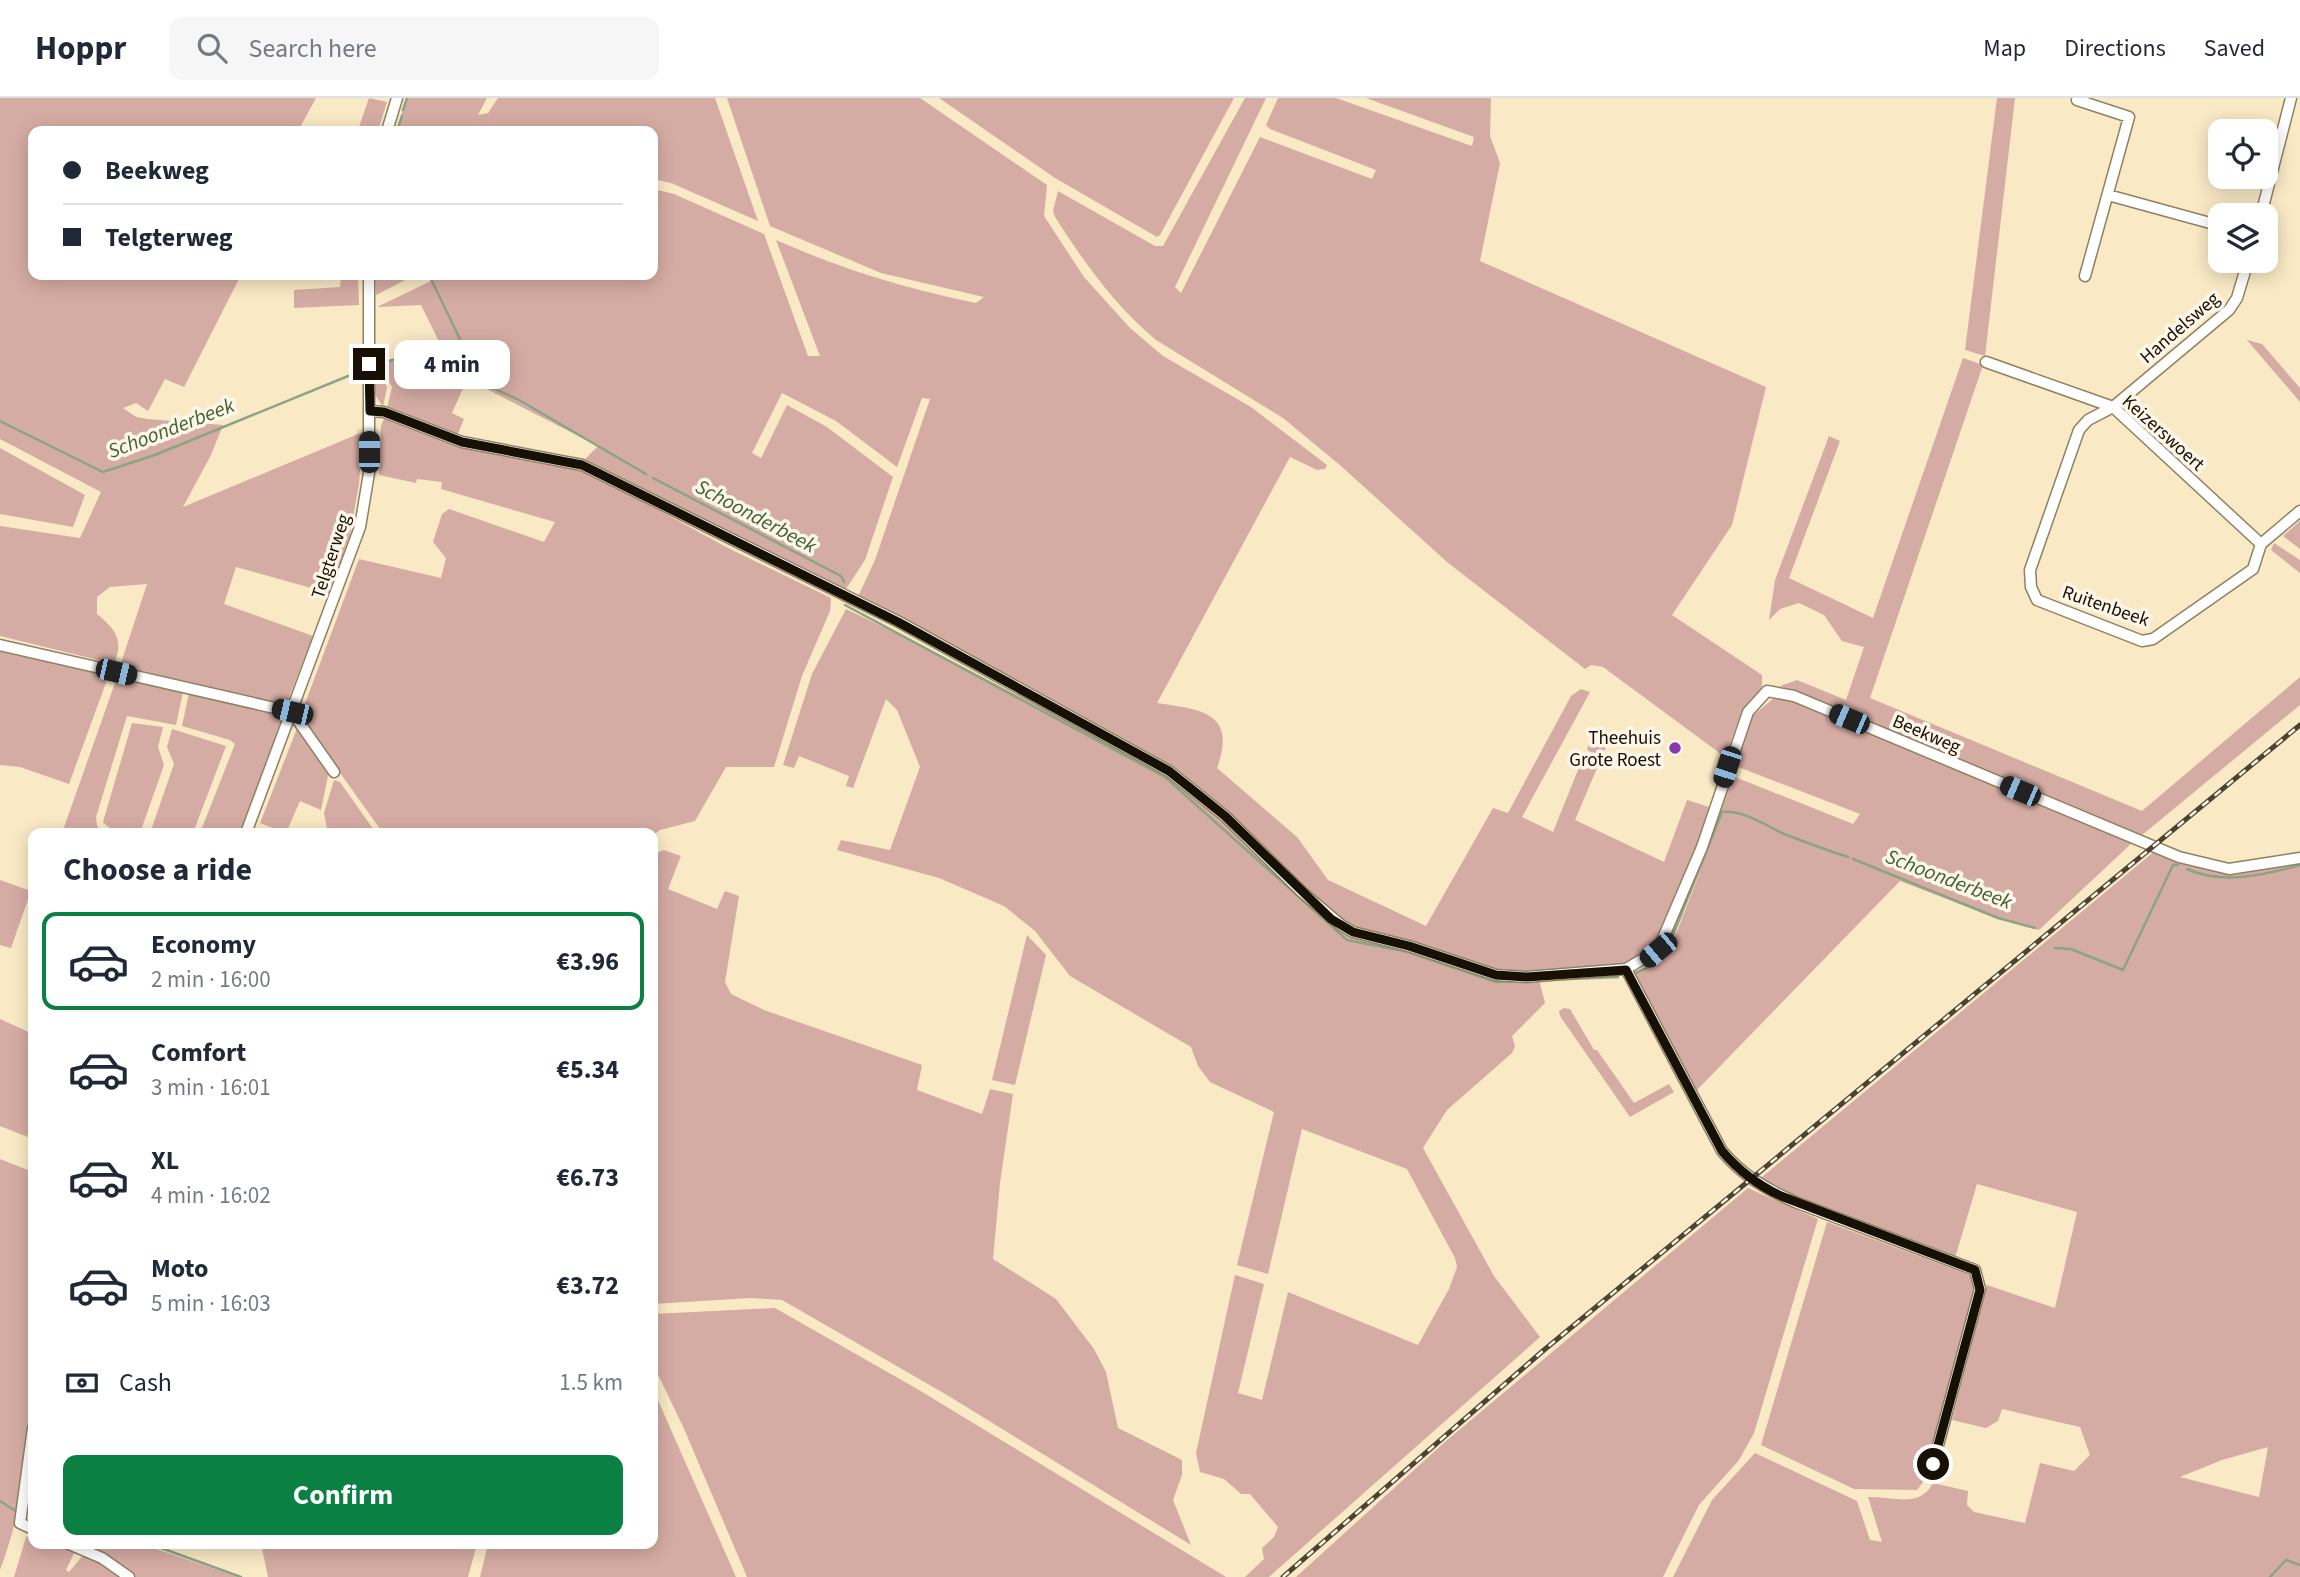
<!DOCTYPE html>
<html lang="en">
<head>
<meta charset="utf-8">
<style>
  body { margin:0; font-family:"Source Sans 3",sans-serif; background:#f6f6f7; color:#1f2937; height:100vh; display:flex; flex-direction:column; font-size:26px; white-space:nowrap }
  * { box-sizing:border-box; margin:0 }
  p { font-size:23px; color:#747a83 }
  .icon { flex:none; width:38px; height:38px; fill:none; stroke:currentColor; stroke-width:2; stroke-linecap:round; stroke-linejoin:round }
  .map { position:relative; flex:1; overflow:hidden }
  .details { position:absolute; left:28px; top:730px; width:630px; height:721px; display:flex; flex-direction:column; background:#fff; border-radius:14px; box-shadow:0 4px 18px #0003 }
  .details>* { flex:none }
  .guide { position:absolute; left:28px; top:28px; width:630px; height:154px; border-radius:14px; box-shadow:0 4px 18px #0003; display:grid; align-content:center; height:154px; padding:0 35px; background:#fff }
  .controls { position:absolute; left:2208px; top:21px; display:grid; gap:14px }
  .controls a { display:grid; place-items:center; width:70px; height:70px; border-radius:14px; background:#fff; box-shadow:0 4px 18px #0003; font-size:35px }
  .end { position:absolute; width:32px; height:32px; margin:-16px; border:9px solid #161005; background:#fff; box-shadow:0 0 0 4px #fff }
  .from { border-radius:50% }
  .bubble { position:absolute; height:49px; border-radius:14px; background:#fff; box-shadow:0 4px 18px #0003; font-size:23px; font-weight:700; line-height:49px; text-align:center }
  .car { position:absolute; width:21px; height:42px; margin:-21px -10px; border-radius:9px; box-shadow:0 0 5px 2px #0007; background:linear-gradient(#222 24%,#8ab4d8 0 40%,#222 0 76%,#8ab4d8 0 86%,#222 0) }
  .guide b { display:flex; align-items:center; gap:24px; height:66px; font-size:26px }
  .guide b+b { border-top:2px solid #e0e1e3 }
  .guide i { width:18px; height:18px; background:#1f2937 }
  ul { padding:0; list-style:none }
  li { display:flex; align-items:center; gap:21px; height:98px; margin:0 14px 10px; padding:0 21px; border:4px solid transparent; border-radius:14px }
  li div { flex:1 }
  li b { display:block; font-size:26px }
  li em { font-style:normal; font-weight:700 }
  li.on { border-color:#0b8043 }
  li>.icon { width:63px; height:63px; stroke-width:1.5 }
  h2 { padding:0 35px; font-size:32px; line-height:84px }
  .pay { display:flex; align-items:center; gap:18px; height:77px; padding:0 35px; font-size:26px }
  .pay p { margin-inline-start:auto }
  .button { display:flex; gap:14px; margin-top:auto; padding:14px 35px }
  .button a { flex:1; height:80px; border-radius:14px; background:#0b8043; color:#fff; font-size:28px; font-weight:700; line-height:80px; text-align:center }
  header { display:flex; align-items:center; gap:42px; box-sizing:border-box; height:98px; padding:0 35px; background:#fff; border-bottom:2px solid #e0e1e3 }
  header strong { font-size:33px }
  nav { display:flex; gap:38px; margin-inline-start:auto; font-size:24px }
  .search { width:490px; height:63px; background:#f6f6f7; display:flex; align-items:center; gap:18px; box-sizing:border-box; padding:0 24px; border-radius:14px; color:#747a83; font-size:26px }
  .map>svg:first-child { display:block }
  .green { fill:#d5aca3; fill-rule:evenodd }
  .lines { fill:none; stroke-linecap:round; stroke-linejoin:round }
  .stream { stroke:#8ba484; stroke-width:2.5 }
  .minor-casing { stroke:#908161; stroke-width:13 }
  .minor { stroke:#fff; stroke-width:10 }
  .rail-casing { stroke:#4c4433; stroke-width:5 }
  .rail { stroke:#fef7e9; stroke-width:2.5; stroke-dasharray:8; stroke-linecap:butt }
  .route { stroke:#161005; stroke-width:9 }
  .poi-dot { fill:#8839a9; stroke:#fef7e9; stroke-width:2.5 }
  .labels { text-anchor:middle; stroke-width:7; stroke-linejoin:round; paint-order:stroke }
  .street-label { font-size:19px; fill:#161005; stroke:#fef7e9 }
  .poi-label { font-size:19px; fill:#161005; stroke:#fef7e9; text-anchor:end }
  .water-label { font-size:21px; font-style:italic; fill:#3e6234; stroke:#fef7e9 }
</style>
</head>
<body>
<header>
<strong>Hoppr</strong>
<div class="search"><svg class="icon" aria-label="search" viewBox="0 0 24 24"><circle cx="10" cy="10" r="6"/><path d="M15 15l6 6"/></svg>Search here</div>
<nav><a>Map</a><a>Directions</a><a>Saved</a></nav>
</header>
<div class="map">
<svg width="2300" height="1479" viewBox="0 0 2300 1479">
  <rect width="100%" height="100%" fill="#f9e9c5"/>
  <path class="green" d="M0 0H316L298 33H33V177H241L184 289 165 281 148 313 136 305 123 310 136 319 148 321 223 327 211 357 183 409 363 334 359 386 350 437 329 495 236 469 224 506 313 538 286 607 120 568 147 486 110 489 97 499V516C116 532 124 542 114 566L0 538V428L80 440 101 394 0 341Z
    M369 0 387 4 378 33 359 29Z
    M407 0H487L478 17 488 15 498 0H715L758 123 671 85 653 81V33H396Z
    M727 0H920L1047 87 1044 118 1084 179 1130 230 1163 258 1251 309 1327 367 1325 371 1317 372 1290 359 1157 605C1202 612 1237 614 1217 670L1297 739 1328 782 1426 828 1493 710 1508 715 1571 598 1581 591 1590 594 1522 719 1553 734 1580 667 1588 670 1594 656 1587 652 1594 633 1600 629 1611 637 1575 722 1664 764 1687 702 1709 709 1687 777 1659 846 1631 865 1616 868 1508 876 1354 831 1333 819 1145 654 857 501 875 462 930 301 922 300 897 369 836 323 782 295 752 355 761 360 787 307 827 329 893 379 865 462 844 494 583 363 598 348 467 281 452 315 464 321 457 338 387 310 392 289 377 265 416 255 447 260 421 207 377 209 433 182 432 177H653V91L674 96 764 136 808 258H820L776 142C847 173 901 189 976 205L984 199 881 175 770 128Z
    M939 0H1234L1160 137 1157 139 1055 80Z
    M1245 0H1266L1175 189 1181 195 1260 39 1372 81 1376 72 1270 31 1266 27 1278 0H1336L1472 48 1474 39 1366 0H1491L1490 38 1500 65 1480 163 1766 289 1732 427 1672 517 1762 577V589L1742 613 1725 659 1603 569 1591 567 1585 571 1447 464 1341 368 1283 320 1156 242C1114 207 1084 164 1055 119L1053 113 1058 93 1155 148H1163Z
    M1997 0H2015L1985 258 1965 252Z
    M341 177H358L359 207 294 210V192L340 189Z
    M375 177H415L376 197Z
    M2247 242 2262 246 2300 290V304Z
    M1963 260 1983 267 1870 600 2142 713 2300 579V607L2142 737 1780 588 1797 582 1846 602 1864 549 1842 543 1824 517 1799 505 1780 511 1769 522 1775 482 1829 338 1840 343 1789 480 1873 520Z
    M372 264 387 289 383 309 374 295Z
    M385 318 585 372 728 450 831 500 830 513 802 578 774 669H726L695 723 660 732 653 737 383 735 300 619 359 461 441 480 446 460 433 444 442 416 449 411 544 444 555 424 441 391 442 384 417 381 416 385 379 377 381 328Z
    M0 350 85 397 73 429 0 416Z
    M2300 423V451L2283 438Z
    M2274 445 2300 462V475L2271 452Z
    M846 511 921 547 1153 668 1202 705 1328 824 1351 837 1539 882 1545 905 1512 938 1515 948 1512 955 1447 1012 1423 1050 1494 1178 1540 1239 1269 1479H1245L1264 1461 1262 1450 1274 1439 1278 1429 1250 1396H1241L1224 1381 1200 1374 1196 1355 1235 1177 1264 1186 1238 1295 1262 1302 1288 1194 1418 1247 1449 1191 1457 1169 1455 1160 1407 1071 1302 1031 1268 1176 1237 1167 1274 1014 1210 984 1198 968 1191 949 1070 878 1035 833 1004 808 939 780 837 752 841 742 890 752 920 669 897 612 886 601 853 690 846 688 849 678 799 658 794 670 783 667 812 576Z
    M0 551 105 576 107 582 69 686 20 669 0 667Z
    M122 581 183 594 176 627 127 618 96 719 97 728 104 735H62L115 585Z
    M189 595 281 616 283 621 240 735H200L235 646 230 642 182 628Z
    M1774 600H1782L2133 744 2039 832 1999 821 1900 783 1695 994 1634 875 1652 867 1671 849 1698 779 1730 677 1853 726 1860 716 1733 667 1750 620Z
    M132 625 163 629 158 649 164 667 140 735C127 735 112 735 103 724Z
    M298 628 329 673 321 712 300 703 286 735 260 725Z
    M172 631 226 648 193 735H150L174 666 167 649Z
    M334 682 340 684 376 735H328L324 715Z
    M664 752 681 758 668 791 717 811 725 793 739 798 725 884 731 896 764 912 922 967 917 992 982 1016 990 991 1013 996 1000 1085 993 1161 1056 1201 1094 1251 1106 1274 1118 1330 1182 1362V1377L1173 1402 1191 1447 947 1297 782 1202 751 1200 653 1206V756Z
    M2156 752 2232 774 2250 773 2300 762V1479H1673L1712 1402 1755 1355 1857 1403 1870 1442 1882 1444 1868 1399C1894 1398 1919 1411 1933 1385L1968 1393 1967 1407 1974 1414 2025 1425 2040 1365 2074 1373 2090 1357 2080 1329 2002 1311 1998 1323 1986 1330 1952 1322 1987 1187 2055 1210 2077 1114 1977 1086 1955 1160 1756 1084ZM2268 1349 2259 1399 2180 1379 2222 1362Z
    M0 782 31 793 11 850 0 847Z
    M1027 837 1046 857 1015 987 992 982Z
    M1564 910 1570 911 1594 952H1597L1634 1005 1669 986 1674 994 1630 1019 1560 918 1559 913Z
    M0 921 33 936V1041L0 1028Z
    M0 1061 33 1074C33 1202 46 1351 0 1472Z
    M1748 1090 1818 1121 1754 1335 1739 1362 1699 1407 1663 1479H1296L1446 1343Z
    M1827 1124 1972 1178 1978 1188 1927 1379 1917 1392 1854 1391 1761 1347Z
    M775 1210 919 1292 1226 1479H747L685 1333 653 1266V1216Z
    M653 1291 736 1479H480L488 1446H653Z
    M31 1436 33 1446H60L76 1451 66 1472 69 1474 84 1456 124 1479H14L26 1439Z
    M83 1446H142L238 1479H135L103 1455Z
    M261 1446H477L468 1479H268Z"/>
  <g class="lines">
    <path class="stream" d="M403 12 407 0
      M397 33 402 18
      M429 177 472 266 473 279
      M380 266C425 250 428 258 467 278
      M471 280 519 302 646 376
      M0 323 103 374 155 357 358 274
      M653 380 841 478 844 484
      M845 507 1165 679 1347 842 1408 854 1496 884 1618 879
      M1853 761 1998 820 2035 830
      M2187 771C2222 787 2264 777 2300 767
      M2055 850 2071 851 2123 872 2173 767H2178
      M1633 876 1657 865 1667 852 1722 714C1744 712 1765 727 1784 736 1805 744 1826 752 1848 759
      M0 1403 14 1412
      M150 1446 241 1479
      M2270 1479 2286 1462 2300 1467"/>
    <g class="minor-casing">
      <path id="minor" d="M2077 2 2129 19 2085 178
        M387 33 397 0
        M2108 97 2221 128
        M2261 117 2291 0
        M2248 163 2237 200 2229 212 2113 309 2088 322 2079 332 2030 472 2031 489 2037 502 2142 543 2153 541 2253 471 2261 446
        M1986 264 2113 309 2261 446
        M370 313 384 314 462 344 582 367 899 524 1169 673 1225 718 1302 794 1341 827 1353 834 1409 848 1496 877 1526 879 1626 871 1658 852 1702 749 1748 614 1767 593 1794 598 2179 759 2229 771 2300 760
        M2261 446 2300 413
        M0 547 292 614 334 674
        M246 735 360 429 369 375V177
        M1626 871 1722 1053C1743 1078 1766 1091 1795 1104L1975 1172 1980 1191 1933 1366
        M33 1330 20 1425 33 1431
        M69 1446 102 1460 129 1479"/>
    </g>
    <use href="#minor" class="minor"/>
    <g class="rail-casing">
      <path id="rail" d="M1283 1479 1544 1252 2300 627"/>
    </g>
    <use href="#rail" class="rail"/>
  </g>
  <g class="lines">
    <path class="route" d="M369 266 370 313 384 314 462 344 582 367 898 524 1169 673 1225 718 1331 821 1353 834 1409 848 1496 877 1527 879 1626 872 1722 1053C1739 1073 1757 1087 1781 1098L1975 1172 1980 1192 1933 1366"/>
  </g>
  <circle class="poi-dot" cx="1675" cy="650" r="7"/>
  <g class="labels">
    <g class="street-label">
      <text transform="translate(2179 229) rotate(-41)" y="7">Handelsweg</text>
      <text transform="translate(2164 334) rotate(42)" y="7">Keizerswoert</text>
      <text transform="translate(330 458) rotate(-72)" y="7">Telgterweg</text>
      <text transform="translate(2106 507) rotate(19)" y="7">Ruitenbeek</text>
      <text transform="translate(1927 635) rotate(23)" y="7">Beekweg</text>
    </g>
    <g class="poi-label">
      <text x="1661" y="646">Theehuis<tspan x="1661" dy="22">Grote Roest</tspan></text>
    </g>
    <g class="water-label">
      <text transform="translate(171 330) rotate(-21)" y="7">Schoonderbeek</text>
      <text transform="translate(756 418) rotate(28)" y="7">Schoonderbeek</text>
      <text transform="translate(1949 781) rotate(21)" y="7">Schoonderbeek</text>
    </g>
  </g>
</svg>
<div class="controls">
<a><svg class="icon" aria-label="locate" viewBox="0 0 24 24"><circle cx="12" cy="12" r="6"/><path d="M12 2v4M12 18v4M2 12h4M18 12h4"/></svg></a>
<a><svg class="icon" aria-label="layers" viewBox="0 0 24 24"><path d="M12 4l9 5-9 5-9-5zM3 14l9 5 9-5"/></svg></a>
</div>
<i class="end from" style="left:1933px;top:1366px"></i>
<i class="end" style="left:369px;top:266px"></i>
<div class="bubble" style="left:394px;top:242px;width:116px">4 min</div>
<i class="car" style="left:369px;top:354px;rotate:0deg"></i>
<i class="car" style="left:116px;top:574px;rotate:103deg"></i>
<i class="car" style="left:292px;top:614px;rotate:283deg"></i>
<i class="car" style="left:1849px;top:621px;rotate:293deg"></i>
<i class="car" style="left:1727px;top:669px;rotate:198deg"></i>
<i class="car" style="left:2020px;top:693px;rotate:293deg"></i>
<i class="car" style="left:1658px;top:852px;rotate:230deg"></i>
<div class="guide">
<b><i class="from"></i>Beekweg</b>
<b><i></i>Telgterweg</b>
</div>
<section class="details">
<h2>Choose a ride</h2>
<ul>
<li class="on"><svg class="icon" aria-label="car" viewBox="0 0 24 24"><path d="M5 17H2v-5l4-1 3-4h7l3 4 3 1v5h-3M9 17h6M6 11h13"/><circle cx="7" cy="17" r="2"/><circle cx="17" cy="17" r="2"/></svg><div><b>Economy</b><p>2 min · 16:00</p></div><em>€3.96</em></li>
<li><svg class="icon" aria-label="car" viewBox="0 0 24 24"><path d="M5 17H2v-5l4-1 3-4h7l3 4 3 1v5h-3M9 17h6M6 11h13"/><circle cx="7" cy="17" r="2"/><circle cx="17" cy="17" r="2"/></svg><div><b>Comfort</b><p>3 min · 16:01</p></div><em>€5.34</em></li>
<li><svg class="icon" aria-label="car" viewBox="0 0 24 24"><path d="M5 17H2v-5l4-1 3-4h7l3 4 3 1v5h-3M9 17h6M6 11h13"/><circle cx="7" cy="17" r="2"/><circle cx="17" cy="17" r="2"/></svg><div><b>XL</b><p>4 min · 16:02</p></div><em>€6.73</em></li>
<li><svg class="icon" aria-label="car" viewBox="0 0 24 24"><path d="M5 17H2v-5l4-1 3-4h7l3 4 3 1v5h-3M9 17h6M6 11h13"/><circle cx="7" cy="17" r="2"/><circle cx="17" cy="17" r="2"/></svg><div><b>Moto</b><p>5 min · 16:03</p></div><em>€3.72</em></li>
</ul>
<div class="pay"><svg class="icon" aria-label="cash" viewBox="0 0 24 24"><path d="M3 7h18v10H3z"/><circle cx="12" cy="12" r="2"/></svg>Cash<p>1.5 km</p></div>
<div class="button"><a>Confirm</a></div>
</section>
</div>
</body>
</html>
